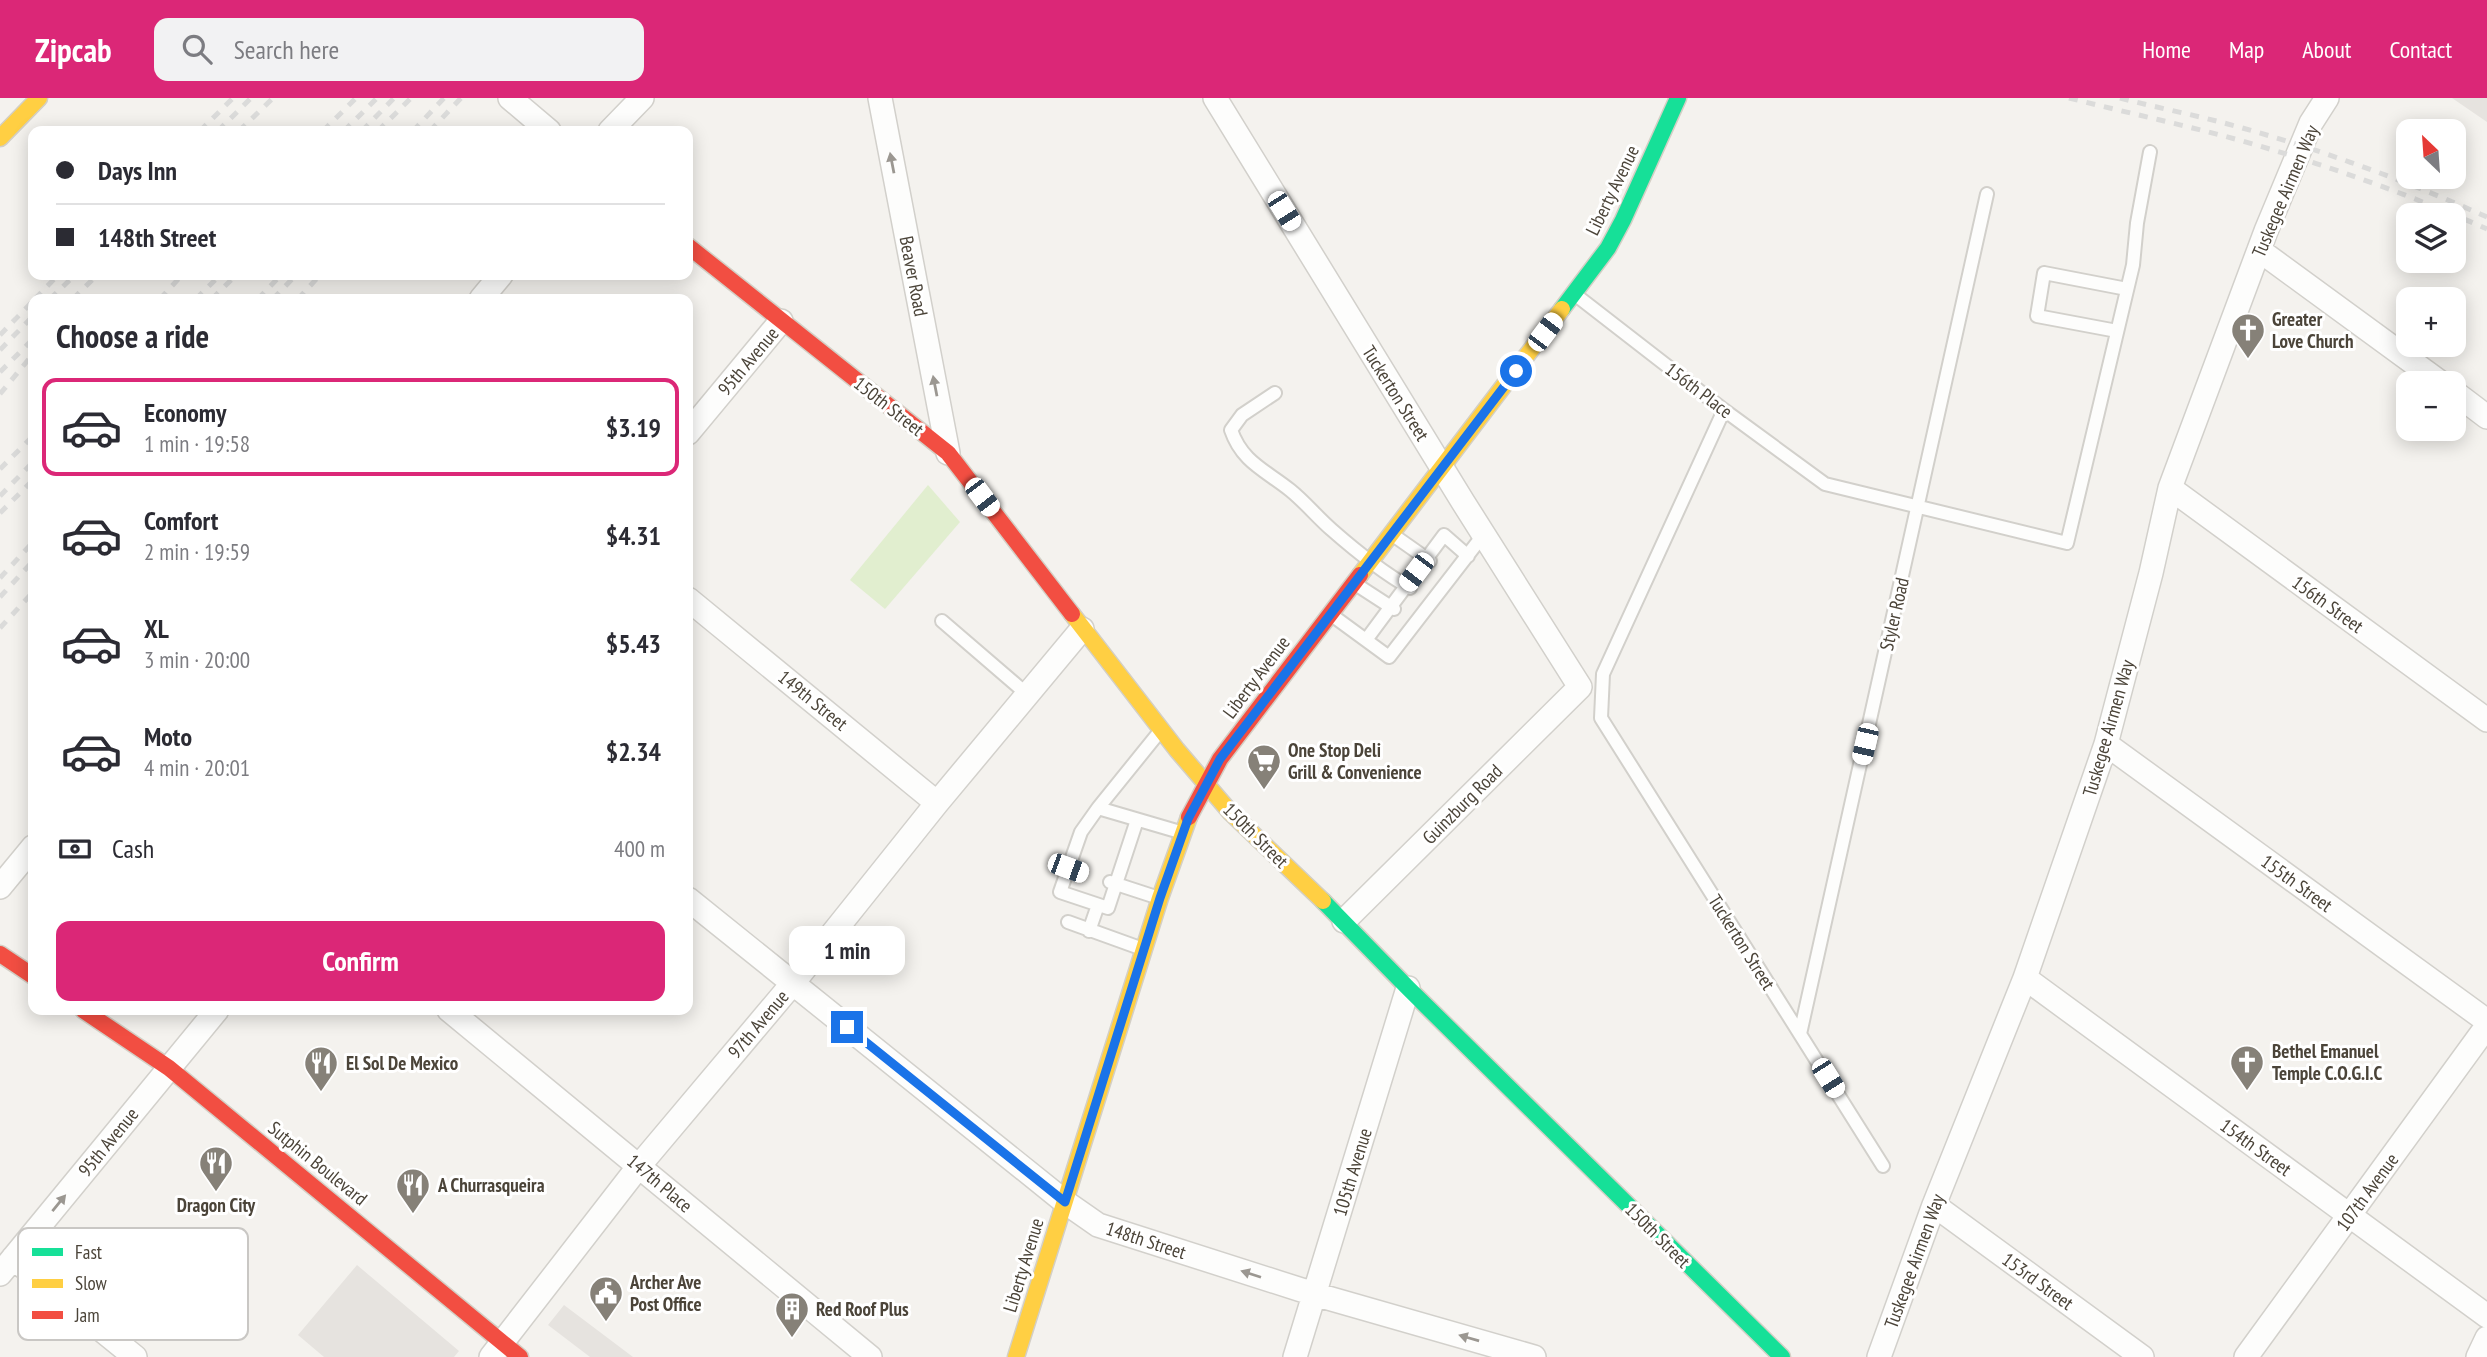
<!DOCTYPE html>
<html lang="en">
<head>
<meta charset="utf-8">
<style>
  body { margin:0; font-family:"PT Sans Narrow",sans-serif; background:#f2f2f3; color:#2b2b33; height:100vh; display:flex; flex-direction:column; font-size:26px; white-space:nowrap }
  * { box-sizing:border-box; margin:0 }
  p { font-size:23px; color:#7c7c81 }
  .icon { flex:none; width:38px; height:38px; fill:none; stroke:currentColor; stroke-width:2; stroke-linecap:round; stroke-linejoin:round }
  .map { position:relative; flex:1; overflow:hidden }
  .drawer { position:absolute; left:28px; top:196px; width:665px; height:721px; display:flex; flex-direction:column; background:#fff; border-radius:14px; box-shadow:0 4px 18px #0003 }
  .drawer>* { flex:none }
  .top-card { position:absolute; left:28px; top:28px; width:665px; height:154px; border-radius:14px; box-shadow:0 4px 18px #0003; display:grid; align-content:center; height:154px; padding:0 28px; background:#fff }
  .needle { width:46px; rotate:335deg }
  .fabs { position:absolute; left:2396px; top:21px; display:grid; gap:14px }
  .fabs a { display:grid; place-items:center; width:70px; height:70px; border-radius:14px; background:#fff; box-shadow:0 4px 18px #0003; font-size:35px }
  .end { position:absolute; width:32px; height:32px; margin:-16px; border:9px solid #1a73e8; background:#fff; box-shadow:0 0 0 4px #fff }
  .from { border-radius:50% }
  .bubble { position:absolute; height:49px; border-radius:14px; background:#fff; box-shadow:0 4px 18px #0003; font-size:23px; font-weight:700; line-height:49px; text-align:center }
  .car { position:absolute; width:21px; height:42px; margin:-21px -10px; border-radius:9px; box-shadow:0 0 5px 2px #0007; background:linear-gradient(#fff 24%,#345 0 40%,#fff 0 76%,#345 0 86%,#fff 0) }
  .top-card b { display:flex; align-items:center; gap:24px; height:66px; font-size:26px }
  .top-card b+b { border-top:2px solid #e1e1e2 }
  .top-card i { width:18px; height:18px; background:#2b2b33 }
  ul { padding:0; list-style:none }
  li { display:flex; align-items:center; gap:21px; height:98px; margin:0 14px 10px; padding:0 14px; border:4px solid transparent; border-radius:14px }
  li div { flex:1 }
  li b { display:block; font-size:26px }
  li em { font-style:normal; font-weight:700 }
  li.selected { border-color:#db2777 }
  li>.icon { width:63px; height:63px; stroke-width:1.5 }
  h2 { padding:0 28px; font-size:32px; line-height:84px }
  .pay { display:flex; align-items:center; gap:18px; height:77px; padding:0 28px; font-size:26px }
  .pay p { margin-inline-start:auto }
  .primary-button { display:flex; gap:14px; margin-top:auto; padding:14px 28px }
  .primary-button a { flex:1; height:80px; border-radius:14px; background:#db2777; color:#fff; font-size:28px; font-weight:700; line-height:80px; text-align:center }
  header { display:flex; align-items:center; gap:42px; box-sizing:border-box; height:98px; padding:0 35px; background:#db2777; color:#fff }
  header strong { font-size:33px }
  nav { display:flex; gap:38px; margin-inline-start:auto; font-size:24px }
  .search { width:490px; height:63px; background:#f2f2f3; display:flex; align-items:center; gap:18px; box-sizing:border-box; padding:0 24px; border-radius:14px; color:#7c7c81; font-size:26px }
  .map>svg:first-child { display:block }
  .green { fill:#e1eecf }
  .parking { fill:#e6e3df }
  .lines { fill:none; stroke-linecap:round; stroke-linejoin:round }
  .lane-casing { stroke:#d2d0cb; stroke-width:16 }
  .street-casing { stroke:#d2d0cb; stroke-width:26 }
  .fast-casing { stroke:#d3cfc5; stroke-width:19 }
  .slow-casing { stroke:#d3cfc5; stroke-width:19 }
  .jam-casing { stroke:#d3cfc5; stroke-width:19 }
  .lane { stroke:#fdfdfc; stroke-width:12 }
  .street { stroke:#fdfdfc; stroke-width:23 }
  .fast { stroke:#16e098; stroke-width:16 }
  .slow { stroke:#ffcf43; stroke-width:16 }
  .jam { stroke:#f24e42; stroke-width:16 }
  .rail { stroke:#dbdbda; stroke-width:5; stroke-dasharray:9 9; stroke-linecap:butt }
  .oneway { fill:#9b9791 }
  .route { stroke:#1a73e8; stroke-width:9 }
  .labels { text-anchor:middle; stroke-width:6; stroke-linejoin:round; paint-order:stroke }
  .street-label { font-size:19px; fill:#4b4439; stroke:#fff }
  .poi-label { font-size:19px; font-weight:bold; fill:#4b4439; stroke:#fff; text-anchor:start }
  .key { fill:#fff; stroke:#c9c7c4; stroke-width:2 }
  .key-label { font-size:19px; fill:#4b4439 }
</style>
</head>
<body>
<header>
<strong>Zipcab</strong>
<div class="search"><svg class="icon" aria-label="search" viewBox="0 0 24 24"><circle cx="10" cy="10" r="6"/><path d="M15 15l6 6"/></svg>Search here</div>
<nav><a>Home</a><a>Map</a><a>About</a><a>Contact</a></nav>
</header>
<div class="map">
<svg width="2487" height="1259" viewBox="0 0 2487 1259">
  <rect width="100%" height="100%" fill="#f4f2ee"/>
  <path class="green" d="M928 387 960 424 885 511 850 482Z"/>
  <path class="parking" d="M2452 0H2487V24Z
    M357 1167 459 1253 454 1259H324L298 1237Z
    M564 1207 633 1259H590L548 1227Z"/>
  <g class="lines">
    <g class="lane-casing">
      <path id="lane" d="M1577 198 1724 312 1825 386 2067 445 2133 167 2137 125 2150 54
        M2117 233 2037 218 2044 175 2127 191
        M1275 295 1242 317 1231 332C1242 364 1265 372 1290 392 1305 404 1318 420 1332 432 1357 454 1382 474 1410 490
        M1724 312 1603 576 1601 620 1883 1068
        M1393 437 1430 463
        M1357 487 1394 511
        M1333 518 1389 559 1484 436
        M942 523 1028 597
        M1366 542 1444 437 1468 458
        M1098 710 1161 632
        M1137 722 1108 810 1060 794 1081 734 1098 710 1180 734
        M1110 784 1156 799
        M1068 824 1140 850
        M1089 833 1098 807
        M1800 936 1987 96"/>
    </g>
    <g class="street-casing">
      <path id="street" d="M510 0 549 33
        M880 0 948 355
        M1215 0 1463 404 1580 589 1344 823
        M610 33 642 0
        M2259 152 2441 285
        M481 201 501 177
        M2454 294 2487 319
        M688 335 781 223
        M2170 390 2487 622
        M688 501 937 705
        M2106 646 2487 923
        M0 789 33 749
        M688 801 1065 1104 1098 1127 1314 1196 1534 1259
        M2025 880 2487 1218
        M449 912 870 1259
        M1934 1107 2142 1259
        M13 1160 135 1259
        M0 1176 217 912
        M491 1259 639 1068 793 885 937 705 1082 531
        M1295 1259 1408 890
        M1879 1259 1934 1107 2025 880 2106 646 2151 475 2170 390 2266 133 2311 25 2327 0
        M2246 1259 2487 928
        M2478 1259 2487 1240"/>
    </g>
    <g class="fast-casing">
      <path id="fast" d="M1562 211 1608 150 1623 122 1678 0
        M1323 803 1408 890 1782 1259"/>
    </g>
    <g class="slow-casing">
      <path id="slow" d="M0 40 39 0
        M1360 477 1562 211
        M1072 516 1177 652 1231 715 1323 803
        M1016 1259 1160 800 1189 719"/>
    </g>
    <g class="jam-casing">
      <path id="jam" d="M688 148 948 355 1072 516
        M1189 719 1220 661 1360 477
        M0 856 33 878
        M83 912 169 970 520 1259"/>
    </g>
    <use href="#lane" class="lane"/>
    <use href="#street" class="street"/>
    <use href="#fast" class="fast"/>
    <use href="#slow" class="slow"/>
    <use href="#jam" class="jam"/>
    <path class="rail" d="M2069 0C2124 14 2180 26 2235 41 2321 65 2406 95 2487 131
      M2120 0C2154 9 2190 16 2224 25 2314 49 2402 81 2487 119
      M200 33 233 0
      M218 33 251 0
      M239 33 273 0
      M323 33 356 0
      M344 33 377 0
      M362 33 394 0
      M378 33 411 0
      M413 33 444 0
      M430 33 461 0
      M35 201 58 177
      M50 201 75 177
      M73 201 97 177
      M160 201 182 177
      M196 201 220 177
      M212 201 236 177
      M258 201 281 177
      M273 201 296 177
      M298 201 320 177
      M0 237 33 203
      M0 252 33 218
      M0 274 33 241
      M0 296 33 256
      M0 371 33 338
      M0 398 33 364
      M0 415 33 382
      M0 480 33 444
      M0 499 33 463
      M0 530 33 494"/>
  </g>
  <defs><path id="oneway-solid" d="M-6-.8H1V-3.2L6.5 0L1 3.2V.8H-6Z" transform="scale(1.75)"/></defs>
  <g class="oneway">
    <use href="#oneway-solid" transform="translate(892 65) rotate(-101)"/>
    <use href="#oneway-solid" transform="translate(935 288) rotate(-101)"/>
    <use href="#oneway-solid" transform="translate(59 1105) rotate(-51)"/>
    <use href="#oneway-solid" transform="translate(1251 1176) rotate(-162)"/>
    <use href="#oneway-solid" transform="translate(1469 1240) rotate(-164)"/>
  </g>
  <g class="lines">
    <path class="route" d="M847 929 1065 1104 1160 800 1188 721 1220 661 1516 273"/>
  </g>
  <defs>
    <g id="church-pin" transform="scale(1.75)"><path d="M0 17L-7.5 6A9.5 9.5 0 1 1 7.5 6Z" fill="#868178" stroke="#fff"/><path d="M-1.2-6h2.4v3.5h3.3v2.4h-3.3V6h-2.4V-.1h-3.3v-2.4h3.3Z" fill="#fff"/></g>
    <g id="supermarket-pin" transform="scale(1.75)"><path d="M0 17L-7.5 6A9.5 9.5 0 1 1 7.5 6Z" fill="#868178" stroke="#fff"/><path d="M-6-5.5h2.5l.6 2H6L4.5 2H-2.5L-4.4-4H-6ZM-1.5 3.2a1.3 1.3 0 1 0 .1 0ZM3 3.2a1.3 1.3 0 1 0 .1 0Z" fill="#fff"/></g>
    <g id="restaurant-pin" transform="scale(1.75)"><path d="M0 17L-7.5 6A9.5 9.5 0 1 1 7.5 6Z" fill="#868178" stroke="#fff"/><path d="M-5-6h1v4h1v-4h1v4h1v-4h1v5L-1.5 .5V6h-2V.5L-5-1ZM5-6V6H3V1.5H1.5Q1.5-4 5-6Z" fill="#fff"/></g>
    <g id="civic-pin" transform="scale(1.75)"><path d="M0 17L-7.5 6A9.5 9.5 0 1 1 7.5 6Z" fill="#868178" stroke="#fff"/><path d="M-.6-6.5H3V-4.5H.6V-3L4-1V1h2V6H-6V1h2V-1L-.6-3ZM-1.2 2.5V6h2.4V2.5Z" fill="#fff"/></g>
    <g id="building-pin" transform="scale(1.75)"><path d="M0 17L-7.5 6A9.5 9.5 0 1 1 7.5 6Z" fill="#868178" stroke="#fff"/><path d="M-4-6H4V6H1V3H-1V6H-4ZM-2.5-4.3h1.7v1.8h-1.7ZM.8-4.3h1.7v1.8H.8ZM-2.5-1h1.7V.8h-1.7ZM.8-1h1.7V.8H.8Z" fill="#fff"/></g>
  </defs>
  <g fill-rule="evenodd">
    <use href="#church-pin" x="2248" y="232"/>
    <use href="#supermarket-pin" x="1264" y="663"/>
    <use href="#church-pin" x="2247" y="964"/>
    <use href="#restaurant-pin" x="321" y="965"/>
    <use href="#restaurant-pin" x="216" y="1065"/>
    <use href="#restaurant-pin" x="413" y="1087"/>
    <use href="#civic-pin" x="606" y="1195"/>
    <use href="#building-pin" x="792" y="1211"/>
  </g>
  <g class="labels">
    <g class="street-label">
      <text transform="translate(1612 92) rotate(-64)" y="7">Liberty Avenue</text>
      <text transform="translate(2285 93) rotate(-67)" y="7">Tuskegee Airmen Way</text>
      <text transform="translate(914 178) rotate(79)" y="7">Beaver Road</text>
      <text transform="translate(748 263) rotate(-50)" y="7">95th Avenue</text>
      <text transform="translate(1699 292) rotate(37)" y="7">156th Place</text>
      <text transform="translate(1396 295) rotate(58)" y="7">Tuckerton Street</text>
      <text transform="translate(889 308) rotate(38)" y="7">150th Street</text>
      <text transform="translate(2328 506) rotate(36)" y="7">156th Street</text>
      <text transform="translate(1894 516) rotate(-77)" y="7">Styler Road</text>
      <text transform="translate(1256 579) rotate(-53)" y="7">Liberty Avenue</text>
      <text transform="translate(813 602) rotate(39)" y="7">149th Street</text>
      <text transform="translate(2108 630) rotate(-74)" y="7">Tuskegee Airmen Way</text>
      <text transform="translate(1462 706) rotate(-45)" y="7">Guinzburg Road</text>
      <text transform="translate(1256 737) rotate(45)" y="7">150th Street</text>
      <text transform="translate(2297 785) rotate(36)" y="7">155th Street</text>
      <text transform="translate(1742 844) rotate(58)" y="7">Tuckerton Street</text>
      <text transform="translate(758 926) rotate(-50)" y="7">97th Avenue</text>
      <text transform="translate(108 1044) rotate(-51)" y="7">95th Avenue</text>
      <text transform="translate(2256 1049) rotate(36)" y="7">154th Street</text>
      <text transform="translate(318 1065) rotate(39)" y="7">Sutphin Boulevard</text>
      <text transform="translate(1352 1074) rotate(-73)" y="7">105th Avenue</text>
      <text transform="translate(660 1085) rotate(40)" y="7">147th Place</text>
      <text transform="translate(2367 1094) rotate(-54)" y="7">107th Avenue</text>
      <text transform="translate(1658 1137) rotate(45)" y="7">150th Street</text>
      <text transform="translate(1146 1142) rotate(18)" y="7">148th Street</text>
      <text transform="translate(1914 1163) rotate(-70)" y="7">Tuskegee Airmen Way</text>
      <text transform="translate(1023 1167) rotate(-73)" y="7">Liberty Avenue</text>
      <text transform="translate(2038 1183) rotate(36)" y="7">153rd Street</text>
    </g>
    <g class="poi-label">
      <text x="2272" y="228">Greater<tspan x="2272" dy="22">Love Church</tspan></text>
      <text x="1288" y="659">One Stop Deli<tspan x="1288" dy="22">Grill &amp; Convenience</tspan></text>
      <text x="2272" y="960">Bethel Emanuel<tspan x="2272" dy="22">Temple C.O.G.I.C</tspan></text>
      <text x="346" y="972">El Sol De Mexico</text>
      <text x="438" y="1094">A Churrasqueira</text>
      <text x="216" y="1114" text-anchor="middle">Dragon City</text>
      <text x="630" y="1191">Archer Ave<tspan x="630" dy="22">Post Office</tspan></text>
      <text x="816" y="1218">Red Roof Plus</text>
    </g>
  </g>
  <rect x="18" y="1130" width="230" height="112" rx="10" class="key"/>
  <rect x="32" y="1150" width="31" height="8" fill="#16e098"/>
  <rect x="32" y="1181" width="31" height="9" fill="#ffcf43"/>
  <rect x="32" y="1213" width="31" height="8" fill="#f24e42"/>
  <g class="key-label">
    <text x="75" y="1161">Fast</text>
    <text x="75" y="1192">Slow</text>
    <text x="75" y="1224">Jam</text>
  </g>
</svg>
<div class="fabs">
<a><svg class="needle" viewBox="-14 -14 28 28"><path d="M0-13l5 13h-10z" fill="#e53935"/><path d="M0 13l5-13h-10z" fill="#7c7c81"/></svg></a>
<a><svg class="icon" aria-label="layers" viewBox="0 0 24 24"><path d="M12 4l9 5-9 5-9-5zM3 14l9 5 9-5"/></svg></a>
<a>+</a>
<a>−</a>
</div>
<i class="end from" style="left:1516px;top:273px"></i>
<i class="end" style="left:847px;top:929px"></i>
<div class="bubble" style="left:789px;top:828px;width:116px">1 min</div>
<i class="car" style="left:1284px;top:113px;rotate:148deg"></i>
<i class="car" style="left:1545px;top:234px;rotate:37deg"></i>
<i class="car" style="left:982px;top:399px;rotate:143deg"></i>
<i class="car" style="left:1416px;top:474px;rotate:217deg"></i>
<i class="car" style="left:1865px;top:646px;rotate:193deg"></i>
<i class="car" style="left:1068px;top:770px;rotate:110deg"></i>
<i class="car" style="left:1828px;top:980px;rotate:148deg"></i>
<div class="top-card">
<b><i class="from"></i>Days Inn</b>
<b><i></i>148th Street</b>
</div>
<section class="drawer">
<h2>Choose a ride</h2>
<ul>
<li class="selected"><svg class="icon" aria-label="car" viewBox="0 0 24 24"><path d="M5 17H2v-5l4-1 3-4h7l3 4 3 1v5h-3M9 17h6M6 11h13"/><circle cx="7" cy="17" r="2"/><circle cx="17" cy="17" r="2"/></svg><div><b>Economy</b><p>1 min · 19:58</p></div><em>$3.19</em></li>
<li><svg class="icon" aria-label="car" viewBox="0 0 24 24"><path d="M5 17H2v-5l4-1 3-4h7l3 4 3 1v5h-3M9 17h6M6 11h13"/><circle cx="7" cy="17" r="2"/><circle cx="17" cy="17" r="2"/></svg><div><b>Comfort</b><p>2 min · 19:59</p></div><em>$4.31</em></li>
<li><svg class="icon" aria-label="car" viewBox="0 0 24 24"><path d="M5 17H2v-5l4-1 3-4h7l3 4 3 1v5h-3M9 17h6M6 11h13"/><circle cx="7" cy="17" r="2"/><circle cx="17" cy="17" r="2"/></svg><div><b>XL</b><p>3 min · 20:00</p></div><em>$5.43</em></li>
<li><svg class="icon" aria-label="car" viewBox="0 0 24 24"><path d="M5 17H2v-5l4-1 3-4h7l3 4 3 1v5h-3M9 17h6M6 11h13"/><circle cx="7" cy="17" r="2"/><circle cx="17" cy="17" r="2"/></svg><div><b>Moto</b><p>4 min · 20:01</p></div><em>$2.34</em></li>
</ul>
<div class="pay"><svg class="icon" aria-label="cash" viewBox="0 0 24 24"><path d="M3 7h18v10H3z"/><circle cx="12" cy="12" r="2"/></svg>Cash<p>400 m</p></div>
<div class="primary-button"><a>Confirm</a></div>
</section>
</div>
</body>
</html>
